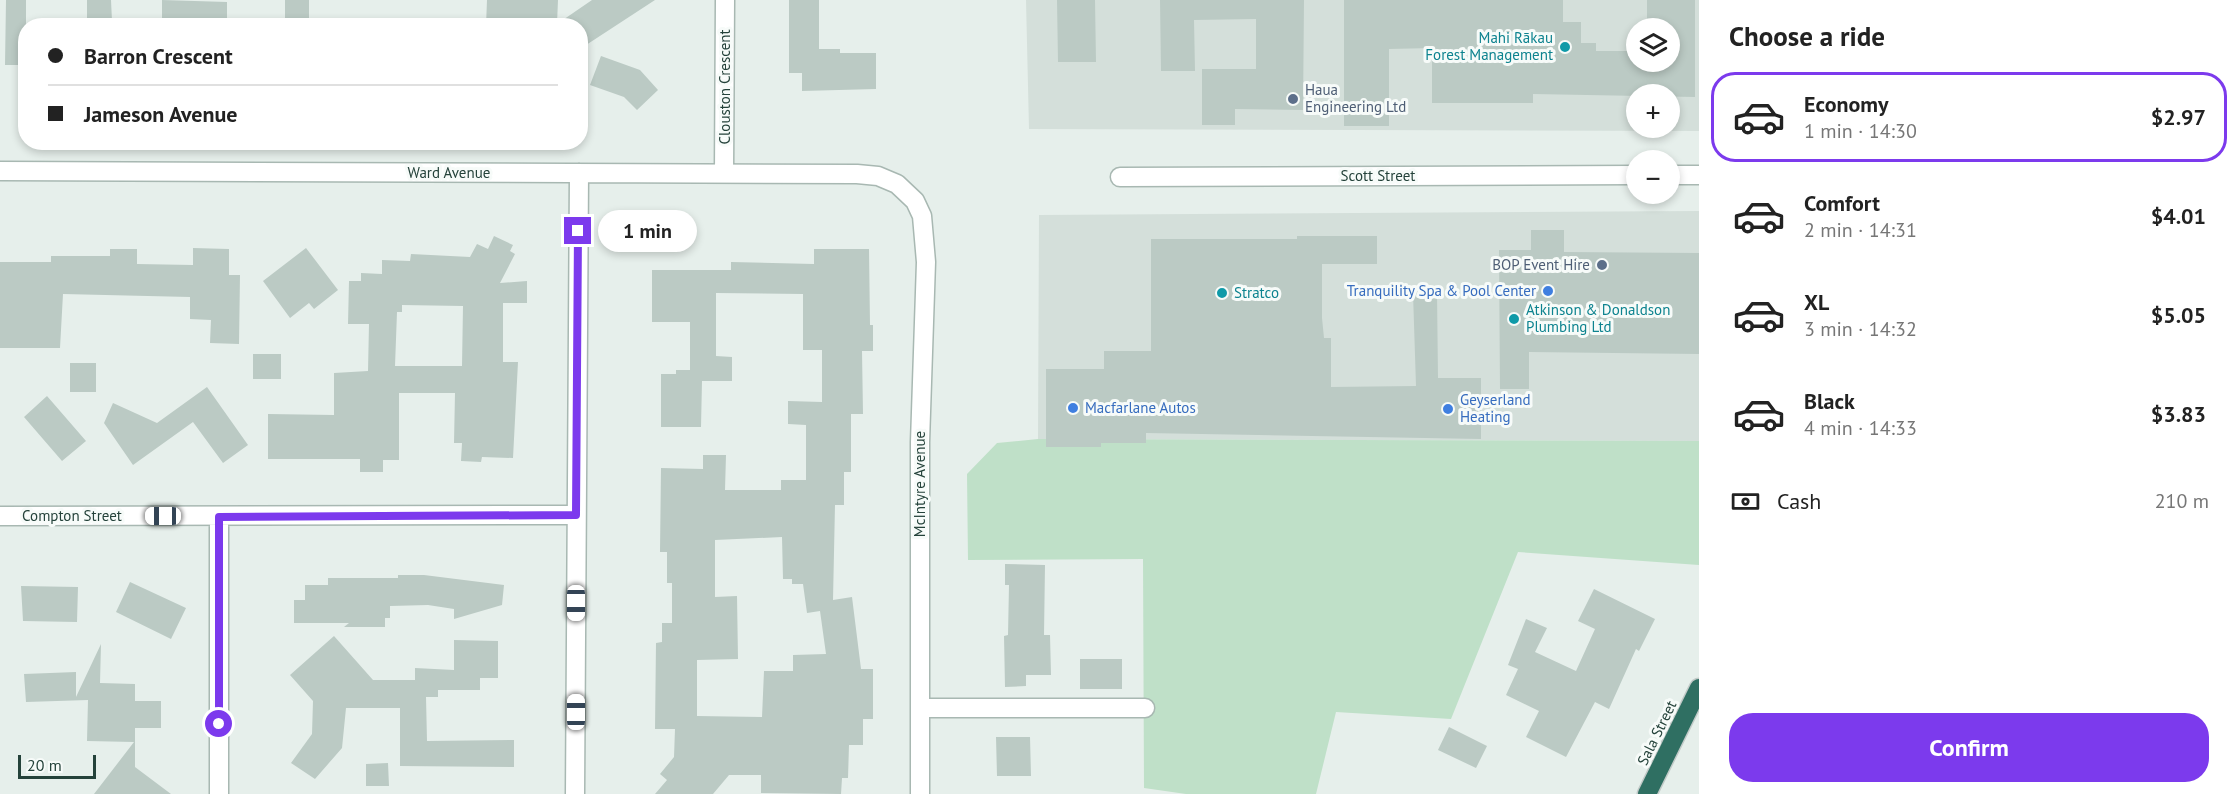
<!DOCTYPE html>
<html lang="en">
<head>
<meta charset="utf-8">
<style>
  body { margin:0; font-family:"PT Sans",sans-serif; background:#f2f2f2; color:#222; height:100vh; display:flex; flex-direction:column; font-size:22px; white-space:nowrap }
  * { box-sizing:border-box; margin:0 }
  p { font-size:20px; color:#767676 }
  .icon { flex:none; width:33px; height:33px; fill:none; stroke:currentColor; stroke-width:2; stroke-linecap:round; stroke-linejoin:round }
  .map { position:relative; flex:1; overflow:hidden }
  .panel { display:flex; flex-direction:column; background:#fff; width:540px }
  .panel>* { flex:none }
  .banner { position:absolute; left:18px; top:18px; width:570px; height:132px; border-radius:24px; box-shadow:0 3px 9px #0003; display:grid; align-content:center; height:132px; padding:0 30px; background:#fff }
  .buttons { position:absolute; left:1626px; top:18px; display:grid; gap:12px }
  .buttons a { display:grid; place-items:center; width:54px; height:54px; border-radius:50%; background:#fff; box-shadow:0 3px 9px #0003; font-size:30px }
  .scale { position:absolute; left:18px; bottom:15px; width:78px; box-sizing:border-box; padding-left:6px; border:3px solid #24423a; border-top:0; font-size:16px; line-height:21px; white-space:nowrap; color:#24423a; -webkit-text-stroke:4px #f7fbf9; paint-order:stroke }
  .end { position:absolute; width:27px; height:27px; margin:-14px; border:8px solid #7c3aed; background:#fff; box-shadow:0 0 0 3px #fff }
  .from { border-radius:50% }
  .bubble { position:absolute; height:42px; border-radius:21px; background:#fff; box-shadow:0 3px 9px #0003; font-size:20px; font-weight:700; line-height:42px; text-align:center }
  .car { position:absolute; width:18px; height:36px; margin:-18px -9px; border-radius:8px; box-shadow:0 0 4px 2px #0007; background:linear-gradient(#fff 24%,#345 0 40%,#fff 0 76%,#345 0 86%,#fff 0) }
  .banner b { display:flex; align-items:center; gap:21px; height:57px; font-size:22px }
  .banner b+b { border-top:2px solid #e0e0e0 }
  .banner i { width:15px; height:15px; background:#222 }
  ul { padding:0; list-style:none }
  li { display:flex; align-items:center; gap:18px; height:90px; margin:0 12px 9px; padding:0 18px; border:3px solid transparent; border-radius:24px }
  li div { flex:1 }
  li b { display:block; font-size:22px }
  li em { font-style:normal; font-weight:700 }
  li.active { border-color:#7c3aed }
  li>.icon { width:54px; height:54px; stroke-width:1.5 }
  h2 { padding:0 30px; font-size:27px; line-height:72px }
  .pay { display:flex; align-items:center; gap:15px; height:66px; padding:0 30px; font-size:22px }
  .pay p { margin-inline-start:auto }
  .cta { display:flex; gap:12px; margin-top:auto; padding:12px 30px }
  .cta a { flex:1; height:69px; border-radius:24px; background:#7c3aed; color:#fff; font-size:24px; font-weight:700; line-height:69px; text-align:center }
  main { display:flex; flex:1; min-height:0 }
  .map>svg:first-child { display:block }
  .built { fill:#d4dfda; fill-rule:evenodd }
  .green { fill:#bfe0c8 }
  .building { fill:#bbcac4; fill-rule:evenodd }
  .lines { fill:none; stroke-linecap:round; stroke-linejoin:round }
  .minor-casing { stroke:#a8b8b2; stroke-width:21 }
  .highway-casing { stroke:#c2cac8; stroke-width:21 }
  .minor { stroke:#fff; stroke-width:18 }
  .highway { stroke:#2f6f62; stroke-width:18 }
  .route { stroke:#7c3aed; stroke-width:8 }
  .culture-dot { fill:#0f9aa8; stroke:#f7fbf9; stroke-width:2 }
  .service-dot { fill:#5c6f8a; stroke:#f7fbf9; stroke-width:2 }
  .shop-dot { fill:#3f7fe0; stroke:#f7fbf9; stroke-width:2 }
  .labels { text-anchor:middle; stroke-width:6; stroke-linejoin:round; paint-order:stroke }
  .culture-label { font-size:15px; fill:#0d838f; stroke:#f7fbf9; text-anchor:start }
  .street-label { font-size:15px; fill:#24423a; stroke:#f7fbf9 }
  .service-label { font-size:15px; fill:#4e5e75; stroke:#f7fbf9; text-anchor:start }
  .shop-label { font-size:15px; fill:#366cbe; stroke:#f7fbf9; text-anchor:start }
</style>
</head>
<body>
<main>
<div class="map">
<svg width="1699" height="794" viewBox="0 0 1699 794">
  <rect width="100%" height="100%" fill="#e6efeb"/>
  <path class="built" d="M1026 0H1699V131L1029 129ZM1636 28H1670V62H1636ZM1636 94H1670V128H1636Z
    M1699 211V441L1038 439 1039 215Z"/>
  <path class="green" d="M1038 439 1699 441V565L1518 552 1451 719 1336 712 1316 794H1186L1144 788 1143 559 968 560 967 474 997 443Z"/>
  <path class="building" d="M6 0H26V65H5Z
    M87 0H111L112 21H87Z
    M162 0 227 2V26H162Z
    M285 0H309V21H285Z
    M487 0H558L557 24 592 0H655L580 49V26H486Z
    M789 0H819V49H840V53H876V89L802 91V73H789Z
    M1057 0H1095L1096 62H1058Z
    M1160 0H1304L1303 110 1235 109V125H1202V69H1256V19L1194 20 1195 71H1161Z
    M1344 0H1563V22H1581V43H1596V51H1636V62H1670V28H1647V0H1695V97L1533 94V103H1432V48L1389 49V126H1344Z
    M601 56 640 70 658 90 637 110 624 97 590 85Z
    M1531 230H1564V252L1699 253V354L1529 352V389H1500L1499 250H1531Z
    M494 236 513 245 510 251 515 254 500 283 527 281V303H503V362H518L513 458 482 457 481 462 461 461 462 443H454L455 393H399V460H383V472H360V459H268V414L334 415V373L368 371 369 324H348L349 281H361V273L382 274V260L410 261 411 254 470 257 477 244 488 249ZM402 305 463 306 462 366H395L397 312H402Z
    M1297 236H1377V264H1322V318L1324 338H1331V387L1416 386 1413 293H1437L1438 378H1481V439L1146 433V443H1101V447H1046V369H1104V351H1151V239H1297Z
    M193 248 229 249V275H240L239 344 210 343 211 320 190 319V297L63 294 60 348H0V262H51V256H110V249H137V264L193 265Z
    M306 248 338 290 314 309 309 303 290 318 263 281Z
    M814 249H869L870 325H873V351H862L863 414H851V472H844V505H835L833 600 852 597 861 669H873V719H863V745H849L848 778H842L841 794 761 793V775H729L713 794H655L667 780 660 774 674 757 675 729H655L656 643 662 642V623H672V583H667V552H660L661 468 703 469V455H726L725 490H781V480H806V425L788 424V401L822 402V350H803V294L716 293V356L732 357V381H702L701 427H661V374H676V370H690V322H652V270H731V262L814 264ZM782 537 783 579H792V584H803L807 613 820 611 826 654 793 655V671H764L762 717 697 716V660L738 659 737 596 715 597V540Z
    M253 354H281V379H253Z
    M70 363H96V392H70Z
    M207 387 248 445 223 463 193 422 133 465 104 423 113 403 157 423Z
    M47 396 86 441 62 461 24 417Z
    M1005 564 1045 565 1044 635H1050L1051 675H1026V686L1005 687 1004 636 1008 635 1009 585H1005Z
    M398 575H424L504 585 502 605 454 619V609L428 605 390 606V618H385V627H344L349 623H294V600H305V585H328V578H398Z
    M130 582 186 608 171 639 116 612Z
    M21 586 78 587 77 622 23 621Z
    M1594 589 1655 619 1639 651 1636 649 1609 709 1595 702 1566 757 1526 737 1539 711 1506 695 1518 669 1508 665 1526 619 1547 628 1535 652 1576 671 1595 629 1578 621Z
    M334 636 373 680H415V668L454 670V640L498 641V678H480V690H438V697H426L427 741 514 740V767L400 766V708H346L342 748 315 779 291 763 312 734 313 701 290 675Z
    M101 644 100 683 135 684V701H161V728H135V767L171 794H94L134 742 87 741 88 700 26 702 24 674 76 672V697Z
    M1080 659H1122V689H1080Z
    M1449 727 1487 746 1476 768 1438 750Z
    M996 737H1030L1031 776H997Z
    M388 763 389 786H366V764Z"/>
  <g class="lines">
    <g class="minor-casing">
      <path id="minor" d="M0 171 857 174 878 176 897 184 915 201 922 216 926 262 920 442V794
        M724 173 725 0
        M1670 175H1699
        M1120 177 1636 175
        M0 516 576 515
        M219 517V794
        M920 708H1145
        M575 794 579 173"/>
    </g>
    <g class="highway-casing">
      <path id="highway" d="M1647 794 1699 688"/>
    </g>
    <use href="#minor" class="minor"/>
    <use href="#highway" class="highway"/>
  </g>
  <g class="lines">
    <path class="route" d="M219 724V517L576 515 578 231"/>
  </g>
  <g class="culture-dot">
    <circle cx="1565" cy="47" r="6"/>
    <circle cx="1222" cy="293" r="6"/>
    <circle cx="1514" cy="319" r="6"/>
  </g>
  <g class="service-dot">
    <circle cx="1293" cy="99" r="6"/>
    <circle cx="1602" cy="265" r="6"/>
  </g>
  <g class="shop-dot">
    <circle cx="1548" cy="291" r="6"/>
    <circle cx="1073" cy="408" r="6"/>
    <circle cx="1448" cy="409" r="6"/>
  </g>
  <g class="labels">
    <g class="culture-label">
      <text x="1553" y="43" text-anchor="end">Mahi Rākau<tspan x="1553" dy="17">Forest Management</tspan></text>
      <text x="1234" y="298">Stratco</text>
      <text x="1526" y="315">Atkinson &amp; Donaldson<tspan x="1526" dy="17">Plumbing Ltd</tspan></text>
    </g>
    <g class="street-label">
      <text transform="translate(725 87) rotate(-90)" y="5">Clouston Crescent</text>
      <text x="449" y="178">Ward Avenue</text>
      <text x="1378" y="181">Scott Street</text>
      <text transform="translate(920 484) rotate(-90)" y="5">McIntyre Avenue</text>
      <text x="72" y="521">Compton Street</text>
      <text transform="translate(1657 733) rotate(-64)" y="5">Sala Street</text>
    </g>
    <g class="service-label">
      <text x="1305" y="95">Haua<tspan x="1305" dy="17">Engineering Ltd</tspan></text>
      <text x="1590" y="270" text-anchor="end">BOP Event Hire</text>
    </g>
    <g class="shop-label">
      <text x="1536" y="296" text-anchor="end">Tranquility Spa &amp; Pool Center</text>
      <text x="1460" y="405">Geyserland<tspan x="1460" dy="17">Heating</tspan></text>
      <text x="1085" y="413">Macfarlane Autos</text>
    </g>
  </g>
</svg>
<div class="buttons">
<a><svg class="icon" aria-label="layers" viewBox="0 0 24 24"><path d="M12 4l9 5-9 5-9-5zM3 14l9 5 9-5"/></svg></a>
<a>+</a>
<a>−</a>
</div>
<div class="scale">20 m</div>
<i class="end from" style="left:219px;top:724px"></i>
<i class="end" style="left:578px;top:231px"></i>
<div class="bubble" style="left:598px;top:210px;width:99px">1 min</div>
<i class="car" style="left:163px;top:516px;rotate:270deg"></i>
<i class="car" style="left:576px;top:603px;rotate:180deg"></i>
<i class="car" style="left:576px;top:712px;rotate:0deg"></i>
<div class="banner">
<b><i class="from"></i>Barron Crescent</b>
<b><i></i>Jameson Avenue</b>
</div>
</div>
<section class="panel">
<h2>Choose a ride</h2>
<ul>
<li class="active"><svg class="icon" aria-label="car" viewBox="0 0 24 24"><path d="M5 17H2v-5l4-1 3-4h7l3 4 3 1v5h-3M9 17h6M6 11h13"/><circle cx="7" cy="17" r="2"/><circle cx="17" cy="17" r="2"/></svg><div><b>Economy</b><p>1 min · 14:30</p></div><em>$2.97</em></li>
<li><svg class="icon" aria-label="car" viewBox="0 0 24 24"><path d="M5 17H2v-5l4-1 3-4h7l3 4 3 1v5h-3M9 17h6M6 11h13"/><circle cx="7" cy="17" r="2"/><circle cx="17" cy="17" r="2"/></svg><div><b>Comfort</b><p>2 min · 14:31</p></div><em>$4.01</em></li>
<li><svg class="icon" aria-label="car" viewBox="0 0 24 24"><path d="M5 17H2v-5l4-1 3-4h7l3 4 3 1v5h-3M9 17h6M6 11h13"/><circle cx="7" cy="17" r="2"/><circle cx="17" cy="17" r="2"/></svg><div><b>XL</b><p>3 min · 14:32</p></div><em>$5.05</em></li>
<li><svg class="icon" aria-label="car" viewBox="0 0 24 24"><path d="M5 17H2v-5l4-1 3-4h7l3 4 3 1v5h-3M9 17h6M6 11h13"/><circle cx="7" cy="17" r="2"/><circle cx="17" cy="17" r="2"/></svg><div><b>Black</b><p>4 min · 14:33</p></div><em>$3.83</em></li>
</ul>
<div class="pay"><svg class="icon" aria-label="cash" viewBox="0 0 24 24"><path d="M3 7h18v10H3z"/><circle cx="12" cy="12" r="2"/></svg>Cash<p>210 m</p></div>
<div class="cta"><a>Confirm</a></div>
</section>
</main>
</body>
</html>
